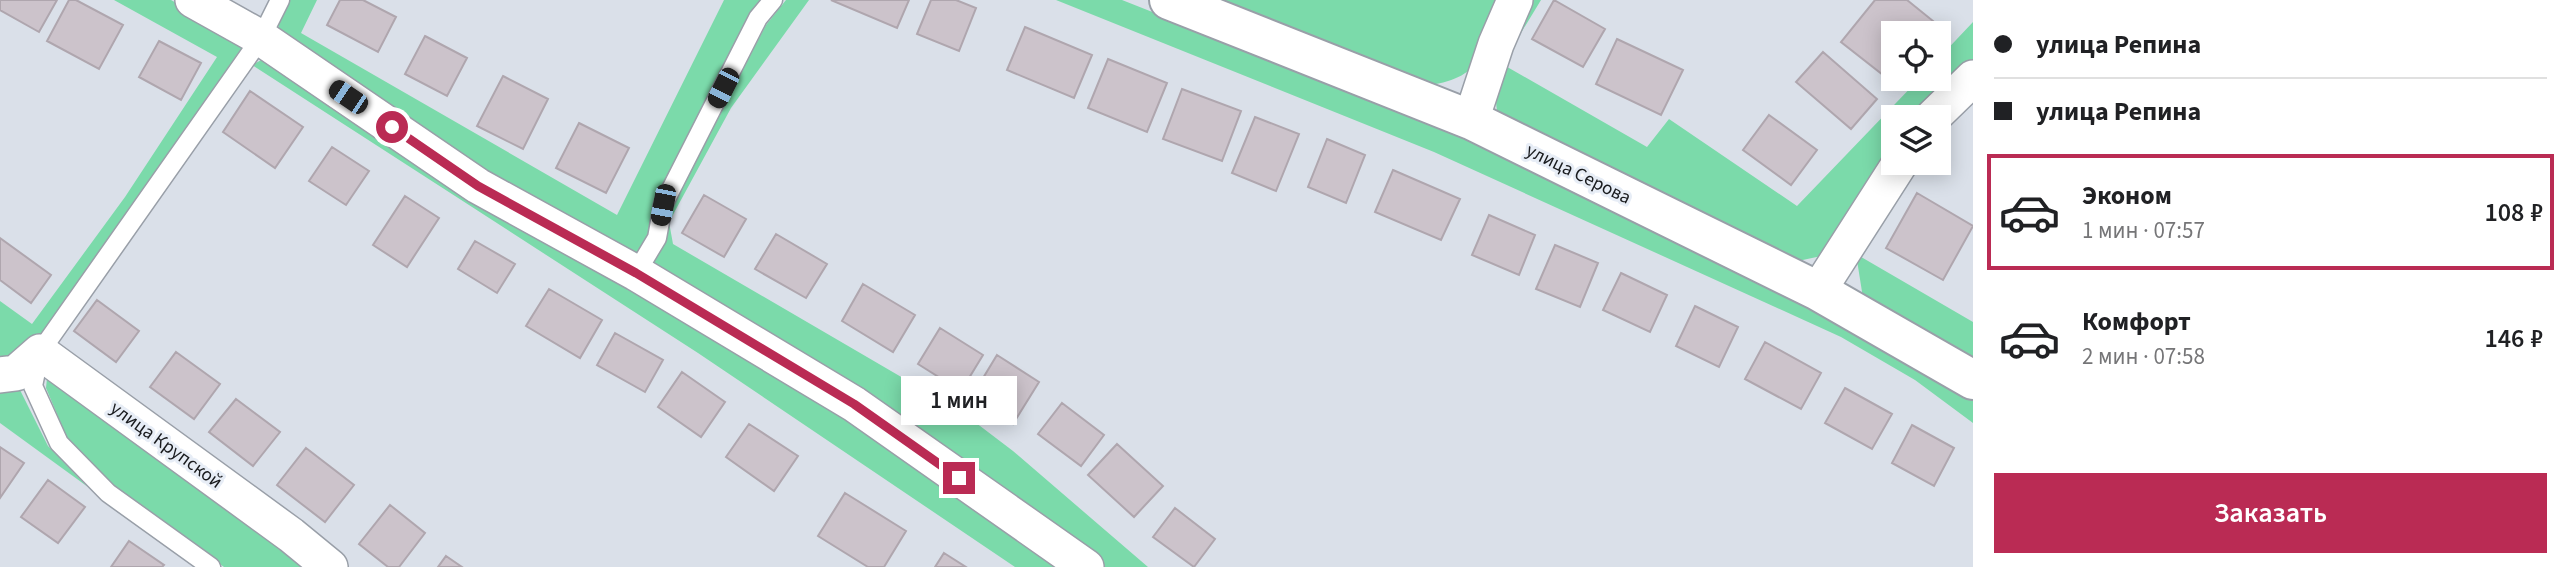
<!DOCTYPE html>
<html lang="ru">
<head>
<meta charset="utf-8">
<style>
  body { margin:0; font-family:"Source Sans 3",sans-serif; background:#f2f2f2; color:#202124; height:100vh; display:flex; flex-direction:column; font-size:26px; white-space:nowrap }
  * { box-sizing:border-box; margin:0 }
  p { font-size:23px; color:#757577 }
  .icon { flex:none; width:38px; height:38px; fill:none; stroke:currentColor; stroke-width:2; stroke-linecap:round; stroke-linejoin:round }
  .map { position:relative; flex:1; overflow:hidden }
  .sheet { display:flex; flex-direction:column; background:#fff; width:595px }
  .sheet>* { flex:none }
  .guide { display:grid; align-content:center; height:154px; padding:0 21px; background:#fff }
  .controls { position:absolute; left:1881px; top:21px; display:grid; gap:14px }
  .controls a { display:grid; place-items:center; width:70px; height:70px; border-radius:0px; background:#fff; box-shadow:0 4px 18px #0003; font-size:35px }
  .end { position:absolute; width:32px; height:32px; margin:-16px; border:9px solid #ba2b54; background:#fff; box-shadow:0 0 0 4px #fff }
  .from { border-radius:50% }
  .bubble { position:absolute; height:49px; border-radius:0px; background:#fff; box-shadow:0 4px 18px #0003; font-size:23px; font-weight:600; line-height:49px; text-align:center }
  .car { position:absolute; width:21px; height:42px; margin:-21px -10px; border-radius:9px; box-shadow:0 0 5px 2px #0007; background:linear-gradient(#222 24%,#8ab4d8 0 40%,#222 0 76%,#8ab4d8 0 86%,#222 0) }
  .guide b { display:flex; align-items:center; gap:24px; height:66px; font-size:26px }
  .guide b+b { border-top:2px solid #e0e0e0 }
  .guide i { width:18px; height:18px; background:#202124 }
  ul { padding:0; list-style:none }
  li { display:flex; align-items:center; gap:21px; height:116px; margin:0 14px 10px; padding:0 7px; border:4px solid transparent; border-radius:0px }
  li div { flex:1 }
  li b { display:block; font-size:26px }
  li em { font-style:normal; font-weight:600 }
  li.current { border-color:#ba2b54 }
  li>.icon { width:63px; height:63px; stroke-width:1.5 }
  .primary-button { display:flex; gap:14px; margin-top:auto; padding:14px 21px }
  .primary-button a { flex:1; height:80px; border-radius:0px; background:#ba2b54; color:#fff; font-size:28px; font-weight:600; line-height:80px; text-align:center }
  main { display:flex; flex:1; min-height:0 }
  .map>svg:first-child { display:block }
  .green { fill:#7bdaaa }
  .building { fill:#ccc3cb; stroke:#afa6ae; stroke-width:2 }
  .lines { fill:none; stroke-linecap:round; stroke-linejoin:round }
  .service-casing { stroke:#999fa8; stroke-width:21 }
  .minor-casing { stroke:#999fa8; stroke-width:38 }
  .secondary-casing { stroke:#999fa8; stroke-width:42 }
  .service { stroke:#fff; stroke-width:18 }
  .minor { stroke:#fff; stroke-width:35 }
  .secondary { stroke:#fff; stroke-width:38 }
  .route { stroke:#ba2b54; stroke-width:9 }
  .labels { text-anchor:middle; stroke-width:6; stroke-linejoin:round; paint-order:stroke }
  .street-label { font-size:19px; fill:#181a1d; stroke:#e7edf6 }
</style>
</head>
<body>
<main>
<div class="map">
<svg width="1973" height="567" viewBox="0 0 1973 567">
  <rect width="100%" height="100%" fill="#dae0e9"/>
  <path class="green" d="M114 0H171L246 42 36 343 0 364V301L32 324 125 197 217 57Z
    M287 0H317L301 33 617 215 724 0H764L652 231 631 261 481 176 279 35 278 17Z
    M786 0H809L731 108 669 222 673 244 963 413 1013 451 1148 567H1103L652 266 662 245 670 208 766 25Z
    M1056 0H1122L1464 135 1808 302 1973 395V423L1915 380 1841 337 1434 152Z
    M1211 0H1502C1485 47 1485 78 1429 85Z
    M1528 0H1541L1502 64 1647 147 1669 119 1797 206 1919 79H1939V58L1973 22V59L1911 117H1894L1893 146 1826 255 1798 261 1498 116C1489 77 1512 34 1528 0Z
    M270 55 845 412 1064 567H1015L698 353 252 65Z
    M1856 254 1973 322V364L1863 298Z
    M48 369 316 567H224L113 486 67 438 46 388Z
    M18 386 48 446 88 487 0 423V389Z"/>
  <path class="building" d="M0 0H57L39 32 0 10Z
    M69 0H76L123 25 99 69 47 41Z
    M340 0H363L396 17 378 52 327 25Z
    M831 0H909L897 28Z
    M931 0H956L976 8 959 51 917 34Z
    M1554 0 1605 29 1583 67 1532 39Z
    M1875 0H1907L1938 25 1931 33H1894V79L1892 82 1841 42Z
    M1025 27 1092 55 1074 98 1007 70Z
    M425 36 467 58 447 96 405 74Z
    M1617 39 1683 70 1661 115 1596 84Z
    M159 41 201 63 181 100 139 77Z
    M1823 52 1877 99 1851 129 1796 82Z
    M1108 59 1167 83 1147 132 1088 108Z
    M503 76 548 99 523 149 477 126Z
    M1182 89 1241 111 1222 161 1163 139Z
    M250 91 303 127 275 168 223 132Z
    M1769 115 1817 150 1791 185 1743 150Z
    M1255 117 1299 134 1276 191 1232 173Z
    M579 123 629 148 606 193 556 168Z
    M1327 139 1365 155 1346 203 1308 187Z
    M332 147 369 171 346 205 309 181Z
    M1393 170 1460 199 1441 240 1375 212Z
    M1917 193 1973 226 1943 280 1886 248Z
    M704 195 746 219 724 257 682 233Z
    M405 196 439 218 407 267 373 245Z
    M1489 215 1535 235 1519 275 1472 255Z
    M776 234 827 264 806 298 755 269Z
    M0 238 51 275 31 303 0 280Z
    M475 241 515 264 497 293 458 269Z
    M1555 245 1598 263 1580 307 1536 289Z
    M1621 273 1667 295 1650 332 1603 310Z
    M863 284 915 315 893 352 842 321Z
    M549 289 602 320 580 358 526 326Z
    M97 300 139 331 116 362 74 331Z
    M1695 306 1738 327 1719 367 1676 346Z
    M940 328 983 355 961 391 918 364Z
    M615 333 663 360 645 392 597 365Z
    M1765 342 1821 373 1801 409 1745 379Z
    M176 352 220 384 194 419 150 387Z
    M997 355 1039 382 1013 424 971 398Z
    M682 372 725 402 701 437 658 407Z
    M1845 388 1892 414 1872 449 1825 423Z
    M236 399 280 432 253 466 209 432Z
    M1062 403 1104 435 1081 466 1038 434Z
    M749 424 798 456 774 491 726 457Z
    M1912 425 1954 448 1934 486 1892 463Z
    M1117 444 1163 486 1134 517 1088 475Z
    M0 447 24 463 0 498Z
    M306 448 354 485 325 522 277 485Z
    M48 480 85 507 58 543 21 517Z
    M845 493 906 531 884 567H868L818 536Z
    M390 505 425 533 399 567H388L359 544Z
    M1175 508 1215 539 1194 567 1153 537Z
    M129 541 164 565 162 567H111Z
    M944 553 966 567H935Z
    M446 556 462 567H438Z"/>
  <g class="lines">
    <g class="service-casing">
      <path id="service" d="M636 273 657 238 663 205 758 18 773 0
        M211 567 108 493 59 443 33 386 40 352 261 38 280 0"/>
    </g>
    <g class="minor-casing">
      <path id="minor" d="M193 0 261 38 478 186 636 273 854 404 1086 567
        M1933 117 1973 78
        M1471 120 1496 44 1515 0
        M1818 291 1900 163
        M0 375 16 373 40 352 291 535 330 567"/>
    </g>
    <g class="secondary-casing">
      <path id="secondary" d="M1169 0 1471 120 1818 291 1973 380"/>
    </g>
    <use href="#service" class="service"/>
    <use href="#minor" class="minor"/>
    <use href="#secondary" class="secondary"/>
  </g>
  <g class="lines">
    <path class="route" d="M392 127 478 186 636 273 854 404 959 478"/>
  </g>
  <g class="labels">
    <g class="street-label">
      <text transform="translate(1579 173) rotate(26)" y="7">улица Серова</text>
      <text transform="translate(167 444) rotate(36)" y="7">улица Крупской</text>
    </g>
  </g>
</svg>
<div class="controls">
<a><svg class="icon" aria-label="locate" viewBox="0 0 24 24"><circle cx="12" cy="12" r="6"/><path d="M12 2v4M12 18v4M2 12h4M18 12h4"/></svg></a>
<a><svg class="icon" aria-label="layers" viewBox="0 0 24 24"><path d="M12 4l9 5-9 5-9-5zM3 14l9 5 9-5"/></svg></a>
</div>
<i class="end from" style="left:392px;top:127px"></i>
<i class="end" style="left:959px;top:478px"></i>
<div class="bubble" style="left:901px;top:376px;width:116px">1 мин</div>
<i class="car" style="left:723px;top:88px;rotate:207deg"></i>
<i class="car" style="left:348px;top:97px;rotate:304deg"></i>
<i class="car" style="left:663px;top:205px;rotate:191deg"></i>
</div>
<section class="sheet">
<div class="guide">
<b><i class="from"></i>улица Репина</b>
<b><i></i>улица Репина</b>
</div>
<ul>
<li class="current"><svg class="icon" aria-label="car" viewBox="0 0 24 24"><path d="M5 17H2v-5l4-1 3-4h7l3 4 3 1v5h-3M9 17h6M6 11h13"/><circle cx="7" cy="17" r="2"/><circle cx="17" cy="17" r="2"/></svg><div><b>Эконом</b><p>1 мин · 07:57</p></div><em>108 ₽</em></li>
<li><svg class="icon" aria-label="car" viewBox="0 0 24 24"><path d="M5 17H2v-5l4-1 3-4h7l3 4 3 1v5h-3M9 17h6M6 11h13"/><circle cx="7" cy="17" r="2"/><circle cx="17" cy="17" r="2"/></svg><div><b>Комфорт</b><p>2 мин · 07:58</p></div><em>146 ₽</em></li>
</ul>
<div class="primary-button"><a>Заказать</a></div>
</section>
</main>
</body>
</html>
